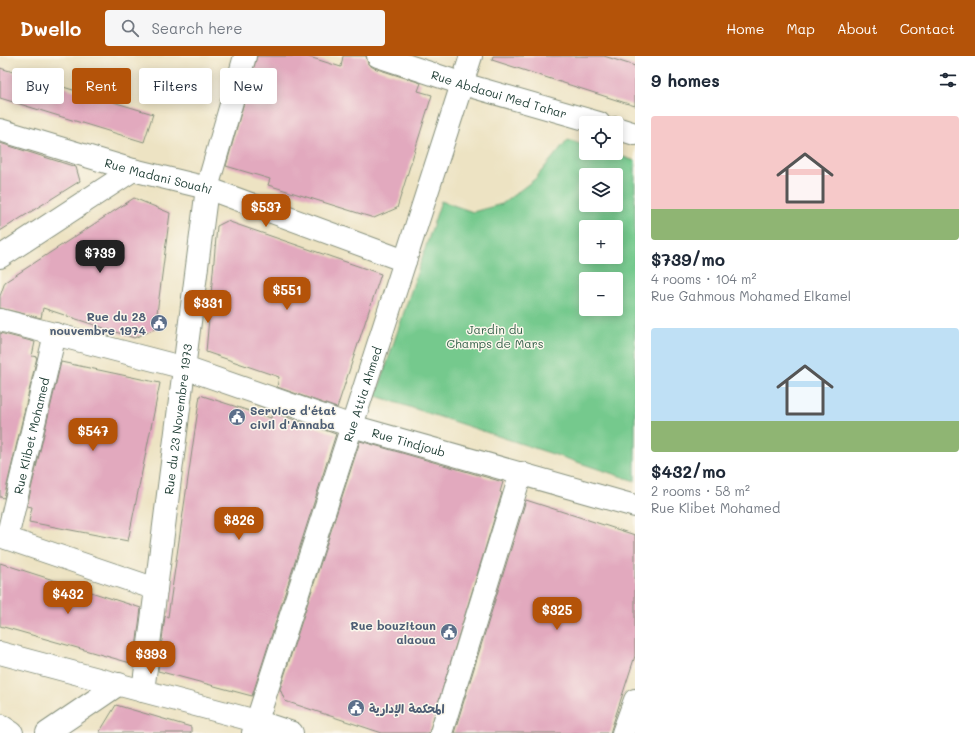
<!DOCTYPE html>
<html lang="en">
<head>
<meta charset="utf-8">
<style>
	:root { --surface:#fff; --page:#f6f6f7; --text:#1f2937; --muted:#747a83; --accent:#b45309 }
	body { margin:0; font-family:Mali,"Playpen Sans Arabic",sans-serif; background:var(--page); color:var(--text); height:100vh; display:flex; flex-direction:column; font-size:15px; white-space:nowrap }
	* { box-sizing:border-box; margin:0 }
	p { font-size:13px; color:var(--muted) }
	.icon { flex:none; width:22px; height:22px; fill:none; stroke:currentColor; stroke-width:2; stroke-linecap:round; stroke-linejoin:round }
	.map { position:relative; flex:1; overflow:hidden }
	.panel { display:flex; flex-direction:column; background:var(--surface); width:340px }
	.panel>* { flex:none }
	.hud { position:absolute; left:12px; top:12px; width:380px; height:36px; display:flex; gap:8px }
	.buttons { position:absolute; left:579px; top:60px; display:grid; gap:8px }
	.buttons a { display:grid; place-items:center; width:44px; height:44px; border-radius:4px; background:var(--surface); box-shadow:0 2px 10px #0003; font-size:20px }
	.price { position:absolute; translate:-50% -34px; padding:0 9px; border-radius:8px; background:var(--accent); color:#fff; font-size:13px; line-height:26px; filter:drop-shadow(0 1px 2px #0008) }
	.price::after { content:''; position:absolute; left:50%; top:24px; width:12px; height:9px; margin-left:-6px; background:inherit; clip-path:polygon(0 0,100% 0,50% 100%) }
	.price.on { background:#222; color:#fff }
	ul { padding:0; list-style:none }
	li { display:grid; align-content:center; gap:8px; height:212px; padding:0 16px }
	li span { display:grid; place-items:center; height:124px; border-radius:4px; color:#555 }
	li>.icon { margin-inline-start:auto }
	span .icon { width:72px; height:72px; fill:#fffc; stroke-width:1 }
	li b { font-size:17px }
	h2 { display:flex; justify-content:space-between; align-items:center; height:48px; padding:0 16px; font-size:17px }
	.pill { padding:0 14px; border-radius:4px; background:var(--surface); box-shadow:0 2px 10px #0003; font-size:14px; line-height:36px }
	.pill.on { background:var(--accent); color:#fff }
	header { display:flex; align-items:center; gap:24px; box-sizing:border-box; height:56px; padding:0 20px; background:var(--accent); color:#fff }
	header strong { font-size:19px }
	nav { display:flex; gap:22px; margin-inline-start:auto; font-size:14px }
	.search { width:280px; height:36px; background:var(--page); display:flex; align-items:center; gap:10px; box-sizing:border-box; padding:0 14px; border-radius:4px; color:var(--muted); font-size:15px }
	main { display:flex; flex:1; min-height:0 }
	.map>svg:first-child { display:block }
	.green { fill:#75c98d; stroke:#4a8360; fill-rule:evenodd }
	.building { fill:#e2a9be }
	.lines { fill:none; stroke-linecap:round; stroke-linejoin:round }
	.minor-casing { stroke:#86907c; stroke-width:24 }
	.minor { stroke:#fff; stroke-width:22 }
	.labels { text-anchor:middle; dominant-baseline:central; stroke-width:3; stroke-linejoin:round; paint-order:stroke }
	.street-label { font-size:12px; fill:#1f3d34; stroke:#fbf7ec }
	.service-label { font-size:12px; font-weight:bold; fill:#4e5e75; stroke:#fbf7ec; text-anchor:end }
	.park-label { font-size:12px; fill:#34604a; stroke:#fbf7ec }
</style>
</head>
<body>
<header>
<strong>Dwello</strong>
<div class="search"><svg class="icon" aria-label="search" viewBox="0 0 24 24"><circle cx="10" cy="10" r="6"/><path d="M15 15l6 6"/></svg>Search here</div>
<nav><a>Home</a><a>Map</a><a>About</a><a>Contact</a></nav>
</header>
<main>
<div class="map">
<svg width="635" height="677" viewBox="0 0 635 677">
	<rect width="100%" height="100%" fill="#fbf7ec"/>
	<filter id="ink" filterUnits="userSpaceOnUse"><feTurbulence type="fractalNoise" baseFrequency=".025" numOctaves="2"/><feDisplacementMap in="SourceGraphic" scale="8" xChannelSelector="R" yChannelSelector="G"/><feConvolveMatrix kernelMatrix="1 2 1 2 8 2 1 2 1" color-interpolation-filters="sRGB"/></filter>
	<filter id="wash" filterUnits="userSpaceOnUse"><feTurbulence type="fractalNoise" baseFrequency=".012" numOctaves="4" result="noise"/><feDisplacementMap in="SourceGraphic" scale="16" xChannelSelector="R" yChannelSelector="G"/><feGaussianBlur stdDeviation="0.9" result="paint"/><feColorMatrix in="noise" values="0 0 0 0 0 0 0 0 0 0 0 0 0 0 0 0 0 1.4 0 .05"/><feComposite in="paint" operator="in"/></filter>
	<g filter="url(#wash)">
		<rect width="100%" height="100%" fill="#ede3c3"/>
		<path class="green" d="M568 83 586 89V97H612L635 105V425L376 340 441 145 473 156 502 148 535 123ZM586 119H616V149H586ZM586 171H616V201H586ZM586 223H616V253H586Z"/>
		<g id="blocks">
			<g class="building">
				<polygon points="257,0 306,0 341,11 343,0 366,0 368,8 374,12 421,27 418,35 432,39 397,152 374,162 268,129 270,123 226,110"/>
				<polygon points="493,0 604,0 635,10 635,50 492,4"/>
				<polygon points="0,12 153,58 144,86 0,42"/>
				<polygon points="0,87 76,111 80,125 0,175"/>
				<polygon points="134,142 170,157 155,273 134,282 43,252 41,262 0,252 0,240 5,226"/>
				<polygon points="227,165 381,218 337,352 277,331 279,321 206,296 217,170"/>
				<polygon points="0,277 35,286 32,300 37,301 4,442 0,441"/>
				<polygon points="61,306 160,327 128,485 29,466 32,451 27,450"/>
				<polygon points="200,339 271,362 272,356 336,378 252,640 158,615 165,560 168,561"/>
				<polygon points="360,385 503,426 500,436 502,437 429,677 382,677 285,645 280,633"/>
				<polygon points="526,444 635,479 635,600 610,677 454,677"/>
				<polygon points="0,507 141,552 134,608 0,570"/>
				<polygon points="116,649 191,671 191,677 99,677"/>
			</g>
		</g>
	</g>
	<g filter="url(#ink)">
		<use href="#blocks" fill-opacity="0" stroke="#86907c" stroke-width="1"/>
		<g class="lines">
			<g class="minor-casing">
				<g id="minor">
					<path id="s1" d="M378 0 463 28 599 67"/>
					<polyline points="616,72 635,78"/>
					<path id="s2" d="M0 74 133 114 207 132 405 205"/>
					<polyline points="0,201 133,114"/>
					<path id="s3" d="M0 264 185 312 352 370 635 450"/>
					<polyline points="0,480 156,533"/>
					<path id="s4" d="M7 482 55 278"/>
					<polyline points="0,597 256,665 292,677"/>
					<path id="s5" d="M143 635 207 132 245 0"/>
					<polyline points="0,669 12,677"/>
					<polyline points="47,677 119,628"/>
					<path id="s6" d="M253 677 471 0"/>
					<polyline points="441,677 521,417"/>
					<polyline points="623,677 635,644"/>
				</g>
			</g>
			<use href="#minor" class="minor"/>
		</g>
	</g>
	<defs>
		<g id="civic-disc" transform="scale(0.9)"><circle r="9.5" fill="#5c6f8a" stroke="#fbf7ec"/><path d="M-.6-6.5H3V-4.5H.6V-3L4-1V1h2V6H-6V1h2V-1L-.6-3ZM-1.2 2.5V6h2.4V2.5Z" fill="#fff"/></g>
	</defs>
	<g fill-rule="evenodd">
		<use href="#civic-disc" x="159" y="267"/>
		<use href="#civic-disc" x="237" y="361"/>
		<use href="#civic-disc" x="449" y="576"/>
		<use href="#civic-disc" x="356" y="652"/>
	</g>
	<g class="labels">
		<g class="street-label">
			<text stroke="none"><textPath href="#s1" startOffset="127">Rue Abdaoui Med Tahar</textPath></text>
			<text stroke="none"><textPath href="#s2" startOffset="165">Rue Madani Souahi</textPath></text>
			<text stroke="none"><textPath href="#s6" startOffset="356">Rue Attia Ahmed</textPath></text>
			<text stroke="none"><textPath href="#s5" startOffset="274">Rue du 23 Novembre 1973</textPath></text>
			<text stroke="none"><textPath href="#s4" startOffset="105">Rue Klibet Mohamed</textPath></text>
			<text stroke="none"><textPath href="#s3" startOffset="427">Rue Tindjoub</textPath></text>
		</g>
		<g class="service-label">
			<text x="146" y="260">Rue du 28<tspan x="146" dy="14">nouvembre 1974</tspan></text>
			<text x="250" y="354" text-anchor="start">Service d'état<tspan x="250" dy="14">civil d'Annaba</tspan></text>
			<text x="436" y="569">Rue bouzitoun<tspan x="436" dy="14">alaoua</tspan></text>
			<text x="369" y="652" text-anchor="start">المحكمة الإدارية</text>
		</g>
		<g class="park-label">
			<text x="495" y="273">Jardin du<tspan x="495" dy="14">Champs de Mars</tspan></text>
		</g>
	</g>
</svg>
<div class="buttons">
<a><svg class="icon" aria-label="locate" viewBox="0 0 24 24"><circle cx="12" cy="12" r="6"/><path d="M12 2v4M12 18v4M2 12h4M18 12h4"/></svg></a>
<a><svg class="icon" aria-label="layers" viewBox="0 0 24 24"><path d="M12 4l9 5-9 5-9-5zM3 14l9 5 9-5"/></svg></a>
<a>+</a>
<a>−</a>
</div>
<b class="price" style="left:266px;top:172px">$537</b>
<b class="price on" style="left:100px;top:218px">$739</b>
<b class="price" style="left:287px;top:255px">$551</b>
<b class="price" style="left:208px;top:268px">$331</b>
<b class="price" style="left:93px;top:396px">$547</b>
<b class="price" style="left:239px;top:485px">$826</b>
<b class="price" style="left:68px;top:559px">$432</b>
<b class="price" style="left:557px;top:575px">$325</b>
<b class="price" style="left:151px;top:619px">$393</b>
<div class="hud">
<a class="pill">Buy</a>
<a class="pill on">Rent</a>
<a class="pill">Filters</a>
<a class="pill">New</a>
</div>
</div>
<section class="panel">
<h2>9 homes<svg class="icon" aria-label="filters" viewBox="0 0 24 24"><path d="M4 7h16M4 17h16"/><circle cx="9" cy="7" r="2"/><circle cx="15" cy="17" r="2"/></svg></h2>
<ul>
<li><span style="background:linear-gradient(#f6c9c9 75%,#8fb573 0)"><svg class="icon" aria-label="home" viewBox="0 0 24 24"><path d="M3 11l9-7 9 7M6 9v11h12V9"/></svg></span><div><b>$739/mo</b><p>4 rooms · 104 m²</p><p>Rue Gahmous Mohamed Elkamel</p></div></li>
<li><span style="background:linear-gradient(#bfe0f5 75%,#8fb573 0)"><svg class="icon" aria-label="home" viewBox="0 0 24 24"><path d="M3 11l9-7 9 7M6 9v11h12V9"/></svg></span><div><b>$432/mo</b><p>2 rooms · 58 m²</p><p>Rue Klibet Mohamed</p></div></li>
</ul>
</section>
</main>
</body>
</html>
